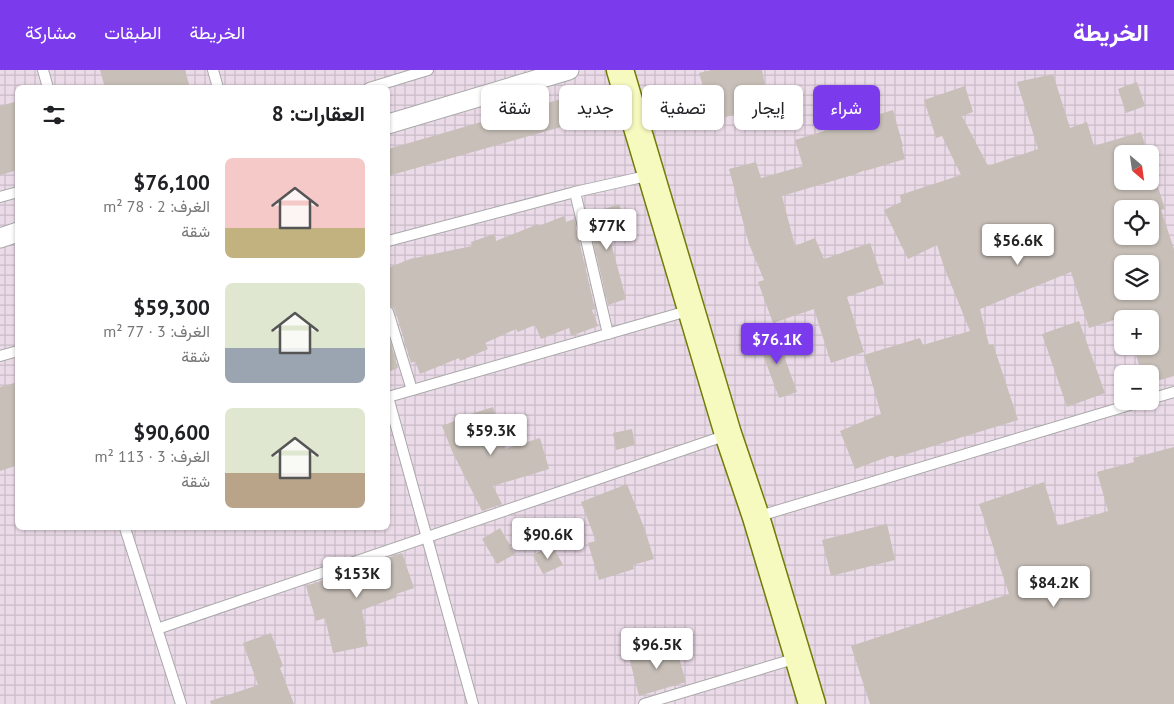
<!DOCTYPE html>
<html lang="ar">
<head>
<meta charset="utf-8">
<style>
	:root { --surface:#fff; --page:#f6f6f6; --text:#202124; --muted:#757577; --accent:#7c3aed }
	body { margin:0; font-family:"PT Sans",Vazirmatn,sans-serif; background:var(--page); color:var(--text); direction:rtl; height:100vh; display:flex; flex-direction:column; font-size:19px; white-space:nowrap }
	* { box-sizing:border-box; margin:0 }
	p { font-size:16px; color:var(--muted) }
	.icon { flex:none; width:28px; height:28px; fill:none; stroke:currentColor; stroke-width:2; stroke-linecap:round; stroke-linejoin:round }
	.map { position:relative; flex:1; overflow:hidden; direction:ltr }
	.details { position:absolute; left:15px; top:15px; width:375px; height:445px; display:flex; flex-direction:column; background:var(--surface); border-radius:8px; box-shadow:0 1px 4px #0004; direction:rtl }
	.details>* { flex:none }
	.banner { position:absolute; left:405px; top:15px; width:475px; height:45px; direction:rtl; display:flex; gap:10px }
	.needle { width:32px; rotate:151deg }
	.controls { position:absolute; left:1114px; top:75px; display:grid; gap:10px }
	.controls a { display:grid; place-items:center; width:45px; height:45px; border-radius:8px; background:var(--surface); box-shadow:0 1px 4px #0004; font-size:25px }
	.price { position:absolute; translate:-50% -42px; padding:0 11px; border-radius:5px; background:#fff; color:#222; font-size:16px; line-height:32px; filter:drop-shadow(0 1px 2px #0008) }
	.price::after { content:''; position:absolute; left:50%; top:30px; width:15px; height:11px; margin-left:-8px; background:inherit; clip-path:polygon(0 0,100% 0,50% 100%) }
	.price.current { background:var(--accent); color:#fff }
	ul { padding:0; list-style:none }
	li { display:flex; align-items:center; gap:15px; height:125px; padding:0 25px }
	li span { display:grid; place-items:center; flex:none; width:140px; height:100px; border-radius:8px; color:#555 }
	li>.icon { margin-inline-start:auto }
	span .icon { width:60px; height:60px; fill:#fffc; stroke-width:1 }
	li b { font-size:21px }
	h2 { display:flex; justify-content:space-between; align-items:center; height:60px; padding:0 25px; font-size:21px }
	.tag { padding:0 18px; border-radius:8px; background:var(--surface); box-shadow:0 1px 4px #0004; font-size:18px; line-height:45px }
	.tag.current { background:var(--accent); color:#fff }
	header { display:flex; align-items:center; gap:30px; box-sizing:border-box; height:70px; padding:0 25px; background:var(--accent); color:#fff }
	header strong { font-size:24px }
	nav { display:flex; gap:28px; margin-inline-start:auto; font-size:18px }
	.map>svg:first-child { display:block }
	.industrial { fill:url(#industrial-grid); fill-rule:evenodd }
	.building { fill:#c7bfb8; fill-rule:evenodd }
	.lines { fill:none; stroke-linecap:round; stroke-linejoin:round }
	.lane-casing { stroke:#a9a9a9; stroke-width:12 }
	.street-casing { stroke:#a9a9a9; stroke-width:21 }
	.secondary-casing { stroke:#707d05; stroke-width:29 }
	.lane { stroke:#fff; stroke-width:10 }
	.street { stroke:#fff; stroke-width:19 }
	.secondary { stroke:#f7fabf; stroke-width:26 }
</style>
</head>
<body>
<header>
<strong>الخريطة</strong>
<nav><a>الخريطة</a><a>الطبقات</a><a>مشاركة</a></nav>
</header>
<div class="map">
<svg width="1174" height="634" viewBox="0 0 1174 634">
	<defs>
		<pattern id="industrial-grid" width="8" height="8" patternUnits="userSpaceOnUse" patternTransform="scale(1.25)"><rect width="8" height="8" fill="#ebdbe8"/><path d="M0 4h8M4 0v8" fill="none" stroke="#c9bcc7"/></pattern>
	</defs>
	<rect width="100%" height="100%" fill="#f2efe9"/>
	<path class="industrial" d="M0 0H1174V634H0ZM18 18H388V458H18ZM1122 84H1150V111H1122ZM1122 139H1150V166H1122ZM1122 194H1150V221H1122ZM1122 249H1150V276H1122ZM1122 304H1150V331H1122Z"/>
	<g class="building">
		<polygon points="100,0 185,0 190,18 105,18"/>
		<polygon points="711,0 762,0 767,25 736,32 739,43 713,51 699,3"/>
		<path d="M1053 4 1070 58 1087 52 1094 76 1141 62 1148 84H1122V111H1150V92L1165 139 1161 140 1174 179V306L1150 313V304H1142L1133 276H1150V249H1124L1123 247 1089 258 1071 202 980 239 989 275 993 274 1018 350 894 388 893 385 855 399 840 361 881 344 864 285 920 268 923 275 970 261 944 197 937 175 908 189 884 140 901 132 900 125 961 105 942 66 936 68 924 30 965 16 973 42 962 46 988 96 1038 79 1017 12ZM1122 139H1150V166H1122ZM1122 194H1150V221H1122Z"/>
		<polygon points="1137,12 1145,36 1126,43 1118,19"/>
		<polygon points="582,23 589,49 388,106 388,79"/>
		<polygon points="18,31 18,100 0,105 0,36"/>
		<polygon points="893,40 903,76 902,77 905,89 865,101 865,100 856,104 782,126 795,176 815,168 824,189 870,173 884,214 847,227 864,282 831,293 814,239 773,253 758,212 764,210 749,174 729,99 756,92 761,108 803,96 795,70"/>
		<polygon points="619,134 625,151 607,158 626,229 608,235 587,145"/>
		<polygon points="564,146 566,152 574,149 595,239 592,240 598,256 571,266 569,258 541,269 535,255 518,262 516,259 485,273 488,279 460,291 459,288 420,304 415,291 411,293 395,240 392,237 388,235 388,198 410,189 472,176 471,172 494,164 496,171 538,154 539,156"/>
		<polygon points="1079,251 1105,323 1067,337 1042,264"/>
		<polygon points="775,261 797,322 779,328 757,268"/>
		<polygon points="388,264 398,298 388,302"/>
		<polygon points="18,312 18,395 0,401 0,317"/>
		<polygon points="493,337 505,379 540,368 549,399 493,416 502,434 482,441 452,381 442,356 462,348 461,347"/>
		<polygon points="632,359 635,375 616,380 613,363"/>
		<polygon points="1174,377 1174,634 870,634 851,576 1009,524 979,434 1044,412 1058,456 1108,441 1097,402 1134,392 1133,388"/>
		<polygon points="627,414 645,460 654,489 633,495 634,499 599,510 588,473 596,471 581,432"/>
		<polygon points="887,454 895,490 831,506 822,470"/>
		<polygon points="500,458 515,484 497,494 482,469"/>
		<polygon points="552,475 563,495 543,504 533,485"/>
		<polygon points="402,483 414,518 396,524 397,527 362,540 366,561 365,562 368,576 333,583 325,548 316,551 306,516"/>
		<polygon points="271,563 283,596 280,598 294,634 211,634 210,631 258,615 243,573"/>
		<polygon points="675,574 686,612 639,626 629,587"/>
	</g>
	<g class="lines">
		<g class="lane-casing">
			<g id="lane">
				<polyline points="43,0 48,18"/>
				<polyline points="213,0 218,18"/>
				<polyline points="369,18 428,0"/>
				<polyline points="575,122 608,264"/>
				<polyline points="0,127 18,122"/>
				<polyline points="388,171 575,122 651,105"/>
				<polyline points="388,242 412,320"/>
				<polyline points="0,286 18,281"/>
				<polyline points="1150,329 1174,322"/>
				<polyline points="756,447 1143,331"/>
				<polyline points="125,458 181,634"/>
				<polyline points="157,559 727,365"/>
				<polyline points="473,634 388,327 691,240"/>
				<polyline points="644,634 797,588"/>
			</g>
		</g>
		<g class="street-casing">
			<g id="street">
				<polyline points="388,54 569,0"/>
				<polyline points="0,168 18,162"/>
			</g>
		</g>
		<g class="secondary-casing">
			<polyline id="secondary" points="620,0 728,364 756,447 812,634"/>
		</g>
		<use href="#lane" class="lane"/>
		<use href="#street" class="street"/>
		<use href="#secondary" class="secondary"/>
	</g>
</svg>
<div class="controls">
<a><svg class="needle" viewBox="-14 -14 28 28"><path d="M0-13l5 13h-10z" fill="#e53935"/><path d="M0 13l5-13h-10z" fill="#757577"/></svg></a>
<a><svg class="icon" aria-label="locate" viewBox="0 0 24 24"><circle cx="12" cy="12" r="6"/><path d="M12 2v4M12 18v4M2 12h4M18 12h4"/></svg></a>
<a><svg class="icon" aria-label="layers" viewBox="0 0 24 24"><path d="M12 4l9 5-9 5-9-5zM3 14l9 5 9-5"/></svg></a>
<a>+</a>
<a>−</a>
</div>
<b class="price" style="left:607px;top:181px">$77K</b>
<b class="price" style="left:1018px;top:196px">$56.6K</b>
<b class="price current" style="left:777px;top:295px">$76.1K</b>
<b class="price" style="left:491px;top:386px">$59.3K</b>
<b class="price" style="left:548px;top:490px">$90.6K</b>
<b class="price" style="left:357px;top:529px">$153K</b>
<b class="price" style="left:1054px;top:538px">$84.2K</b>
<b class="price" style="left:657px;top:600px">$96.5K</b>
<div class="banner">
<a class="tag current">شراء</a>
<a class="tag">إيجار</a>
<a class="tag">تصفية</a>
<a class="tag">جديد</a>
<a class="tag">شقة</a>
</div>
<section class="details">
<h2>العقارات: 8<svg class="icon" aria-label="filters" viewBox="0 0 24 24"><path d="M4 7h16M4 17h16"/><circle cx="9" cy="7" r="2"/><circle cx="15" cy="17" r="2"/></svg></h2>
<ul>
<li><span style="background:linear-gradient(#f6c9c9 70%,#c2b280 0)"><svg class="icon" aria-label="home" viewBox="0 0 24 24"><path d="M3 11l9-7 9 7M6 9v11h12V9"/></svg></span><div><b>$76,100</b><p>الغرف: 2 · 78 m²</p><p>شقة</p></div></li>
<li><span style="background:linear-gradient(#dfe7d0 65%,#9aa5b1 0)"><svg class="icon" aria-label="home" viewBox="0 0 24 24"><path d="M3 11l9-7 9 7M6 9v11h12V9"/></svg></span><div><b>$59,300</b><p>الغرف: 3 · 77 m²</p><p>شقة</p></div></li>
<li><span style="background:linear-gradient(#dfe7d0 65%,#b9a48a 0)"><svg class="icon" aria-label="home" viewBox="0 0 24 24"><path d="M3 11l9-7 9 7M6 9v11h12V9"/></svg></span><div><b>$90,600</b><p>الغرف: 3 · 113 m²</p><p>شقة</p></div></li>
</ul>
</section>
</div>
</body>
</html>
